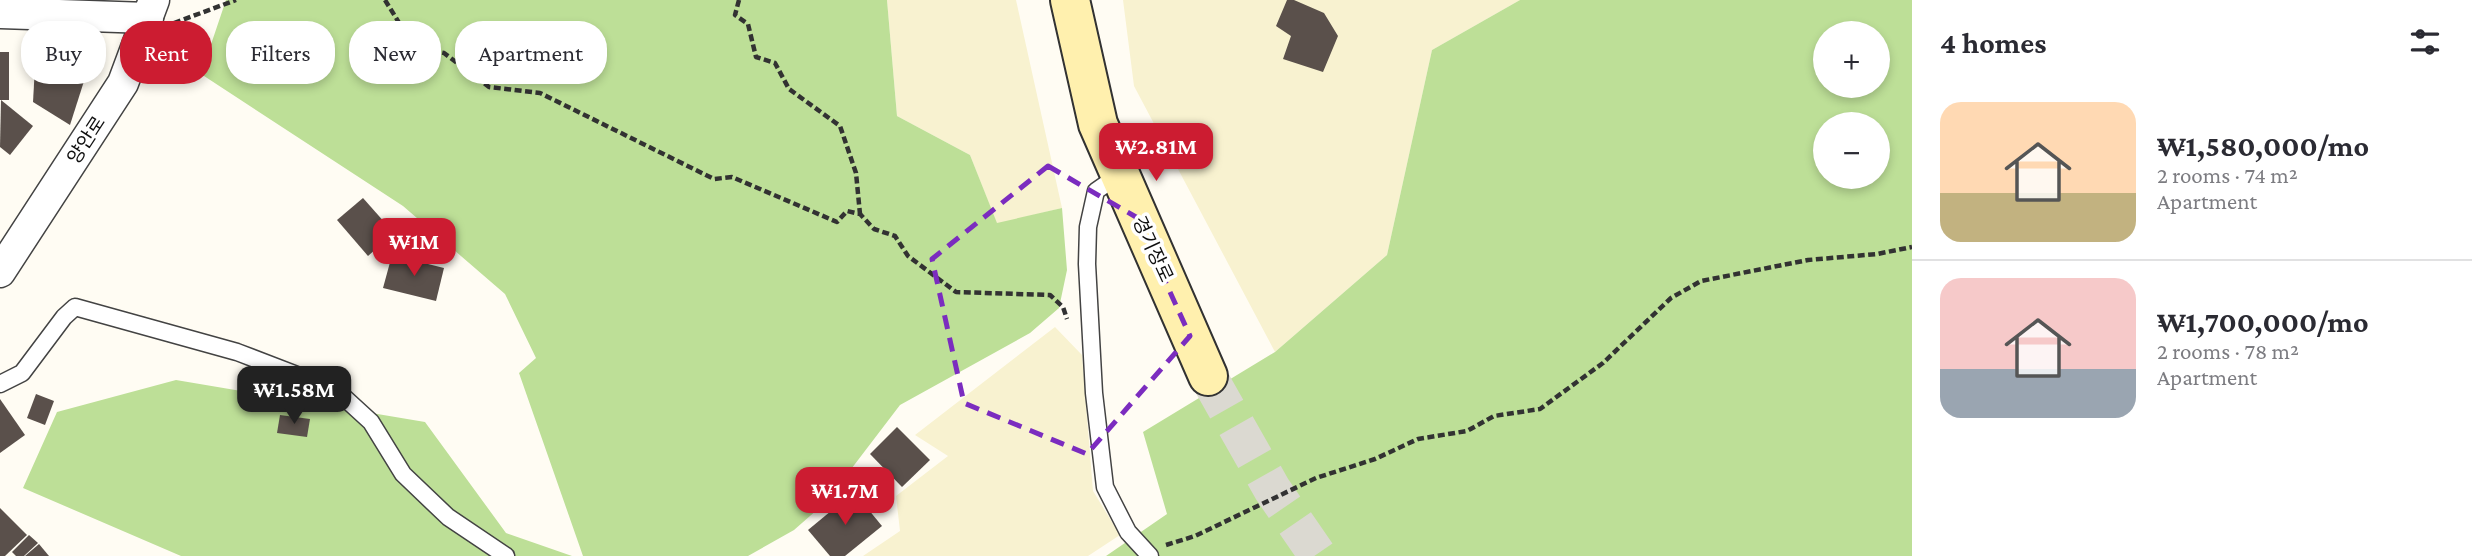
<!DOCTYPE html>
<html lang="en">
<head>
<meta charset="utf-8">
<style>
	:root { --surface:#fff; --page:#f7f7f7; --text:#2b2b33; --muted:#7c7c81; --line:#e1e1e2; --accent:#cc1c31 }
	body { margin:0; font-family:"Crimson Pro","Noto Sans KR",serif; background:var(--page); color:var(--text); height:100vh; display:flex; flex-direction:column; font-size:26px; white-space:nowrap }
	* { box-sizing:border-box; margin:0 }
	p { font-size:23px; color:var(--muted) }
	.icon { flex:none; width:38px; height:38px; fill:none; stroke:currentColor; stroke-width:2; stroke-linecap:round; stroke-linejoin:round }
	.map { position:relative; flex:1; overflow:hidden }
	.drawer { display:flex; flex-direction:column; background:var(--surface); width:560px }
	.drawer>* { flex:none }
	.guide { position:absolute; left:21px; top:21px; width:665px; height:63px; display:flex; gap:14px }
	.controls { position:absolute; left:1813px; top:21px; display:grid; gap:14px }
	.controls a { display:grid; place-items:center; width:77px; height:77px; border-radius:50%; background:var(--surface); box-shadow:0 4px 10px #0003; font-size:35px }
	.price { position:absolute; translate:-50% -60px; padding:0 16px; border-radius:14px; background:var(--accent); color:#fff; font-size:23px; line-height:46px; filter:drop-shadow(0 2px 4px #0008) }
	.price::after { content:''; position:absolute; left:50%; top:42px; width:21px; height:16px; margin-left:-10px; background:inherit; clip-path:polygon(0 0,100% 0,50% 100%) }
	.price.current { background:#222; color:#fff }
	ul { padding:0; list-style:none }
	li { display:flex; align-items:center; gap:21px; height:175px; padding:0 28px }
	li+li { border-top:2px solid var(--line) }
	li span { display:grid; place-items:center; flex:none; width:196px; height:140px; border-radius:21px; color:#555 }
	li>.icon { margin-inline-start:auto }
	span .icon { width:84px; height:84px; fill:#fffc; stroke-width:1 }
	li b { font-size:30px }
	h2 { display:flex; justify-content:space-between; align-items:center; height:84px; padding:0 28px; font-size:30px }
	.pill { padding:0 24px; border-radius:28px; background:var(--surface); box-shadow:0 4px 10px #0003; font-size:24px; line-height:63px }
	.pill.current { background:var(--accent); color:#fff }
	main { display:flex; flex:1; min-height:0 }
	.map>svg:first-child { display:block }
	.farmland { fill:#f8f2d0 }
	.forest { fill:#bddf97; fill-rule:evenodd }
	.building { fill:#5a504b }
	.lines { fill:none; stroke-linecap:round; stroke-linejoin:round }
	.secondary-tunnel { stroke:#dbd9d1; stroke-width:38; stroke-dasharray:38 19; stroke-linecap:butt }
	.lane-casing { stroke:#434343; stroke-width:19 }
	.street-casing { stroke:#434343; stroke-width:33 }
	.secondary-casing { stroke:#323232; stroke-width:42 }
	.path { stroke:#323232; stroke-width:4.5; stroke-dasharray:7 3.5; stroke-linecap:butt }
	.lane { stroke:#fff; stroke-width:16 }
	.street { stroke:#fff; stroke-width:30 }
	.secondary { stroke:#fff0ae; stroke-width:38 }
	.marked { fill:none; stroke:#7b2cbf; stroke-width:5; stroke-dasharray:14 9; stroke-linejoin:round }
	.labels { text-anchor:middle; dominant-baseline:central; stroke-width:7; stroke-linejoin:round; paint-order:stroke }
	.street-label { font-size:19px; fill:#101010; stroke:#fff }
</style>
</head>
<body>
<main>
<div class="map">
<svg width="1912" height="556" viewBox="0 0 1912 556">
	<rect width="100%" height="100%" fill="#fffcf3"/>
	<g class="farmland">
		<polygon points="887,0 1016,0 1062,208 997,224 970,155 897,116"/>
		<polygon points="1123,0 1520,0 1432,50 1387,255 1275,352 1134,86"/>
		<polygon points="1055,327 1082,355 1093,491 1120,535 1088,556 863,556 900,531 896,496 948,456 915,435"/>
	</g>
	<g class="forest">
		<polygon points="226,0 887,0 897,116 970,155 997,223 1062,208 1067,270 1059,308 1030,333 900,405 826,502 794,530 748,556 583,556 519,373 536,358 505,294 403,206 201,74"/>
		<path d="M1520 0H1912V556H1106L1167 514 1143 432 1275 352 1387 255 1432 50ZM1825 33H1878V86H1825ZM1825 124H1878V177H1825Z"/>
		<polygon points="176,380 425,422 506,533 572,556 181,556 23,488 57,412"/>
	</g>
	<g class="building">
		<polygon points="1287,0 1294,0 1324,13 1338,36 1323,72 1283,59 1291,36 1276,26"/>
		<polygon points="36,49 93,53 70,125 33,102"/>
		<rect x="0" y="52" width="9" height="48"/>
		<polygon points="1,100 33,126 10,155 0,147"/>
		<polygon points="363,198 394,233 368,256 337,220"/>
		<polygon points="392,255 444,268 436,301 383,288"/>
		<polygon points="36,394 54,401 45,425 27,418"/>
		<polygon points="0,399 25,435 0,453"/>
		<polygon points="280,415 310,419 307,437 277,433"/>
		<polygon points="897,427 930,460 902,487 870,454"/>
		<polygon points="854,492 882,526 845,556 830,556 808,530"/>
		<polygon points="0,508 27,535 5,556 0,556"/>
		<polygon points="29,535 38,543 24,556 16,556 12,552"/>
		<polygon points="39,544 49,556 25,556"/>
	</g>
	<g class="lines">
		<polyline class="secondary-tunnel" points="1208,376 1272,489 1318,556"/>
		<g class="lane-casing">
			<g id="lane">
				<polyline points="1119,175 1096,191 1088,227 1087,264 1094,393 1105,487 1128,532 1150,556"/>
				<polyline points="0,384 22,373 64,317 75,307 237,352 336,390 371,422 403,474 448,517 506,556"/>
			</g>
		</g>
		<g class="street-casing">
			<g id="street">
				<polyline points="0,13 148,18"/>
				<polyline points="0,272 123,83 154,0"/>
			</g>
		</g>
		<g class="secondary-casing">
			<polyline id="secondary" points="1070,0 1098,124 1208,376"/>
		</g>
		<g class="path">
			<polyline points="385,0 414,47 444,53 489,87 540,93 714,179 732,177 837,222 847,211 860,214 874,229 895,236 908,256 956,292 1050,295 1063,307 1067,319"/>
			<polyline points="739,0 735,15 748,24 756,57 775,63 789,89 840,126 856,173 860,214"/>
			<polyline points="174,23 236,0"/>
			<polyline points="1166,545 1195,536 1316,478 1375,459 1418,439 1467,431 1494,416 1540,409 1603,363 1671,298 1701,281 1808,260 1877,254 1912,247"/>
		</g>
		<use href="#lane" class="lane"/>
		<use href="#street" class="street"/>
		<use href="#secondary" class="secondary"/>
	</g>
	<path class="marked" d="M1048 166 1136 217 1190 336 1087 454 964 403 932 259Z"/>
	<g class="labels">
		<g class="street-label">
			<text transform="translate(86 140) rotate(-57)">양안로</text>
			<text transform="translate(1153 249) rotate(65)">경기장로</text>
		</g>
	</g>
</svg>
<div class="controls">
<a>+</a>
<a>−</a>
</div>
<b class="price" style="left:1156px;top:183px">₩2.81M</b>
<b class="price" style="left:414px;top:278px">₩1M</b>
<b class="price current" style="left:294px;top:426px">₩1.58M</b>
<b class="price" style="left:845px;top:527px">₩1.7M</b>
<div class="guide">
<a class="pill">Buy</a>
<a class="pill current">Rent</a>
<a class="pill">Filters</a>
<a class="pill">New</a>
<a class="pill">Apartment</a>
</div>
</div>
<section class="drawer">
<h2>4 homes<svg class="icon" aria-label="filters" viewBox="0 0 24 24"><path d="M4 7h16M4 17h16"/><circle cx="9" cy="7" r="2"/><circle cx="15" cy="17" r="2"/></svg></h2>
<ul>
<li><span style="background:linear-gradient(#ffd9b3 65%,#c2b280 0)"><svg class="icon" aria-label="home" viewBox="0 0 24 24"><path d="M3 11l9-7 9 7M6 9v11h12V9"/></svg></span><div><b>₩1,580,000/mo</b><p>2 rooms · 74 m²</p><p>Apartment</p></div></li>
<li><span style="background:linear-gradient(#f6c9c9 65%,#9aa5b1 0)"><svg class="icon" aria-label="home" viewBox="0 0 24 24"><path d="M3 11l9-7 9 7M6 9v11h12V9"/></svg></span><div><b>₩1,700,000/mo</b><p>2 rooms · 78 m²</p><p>Apartment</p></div></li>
</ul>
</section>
</main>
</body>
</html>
